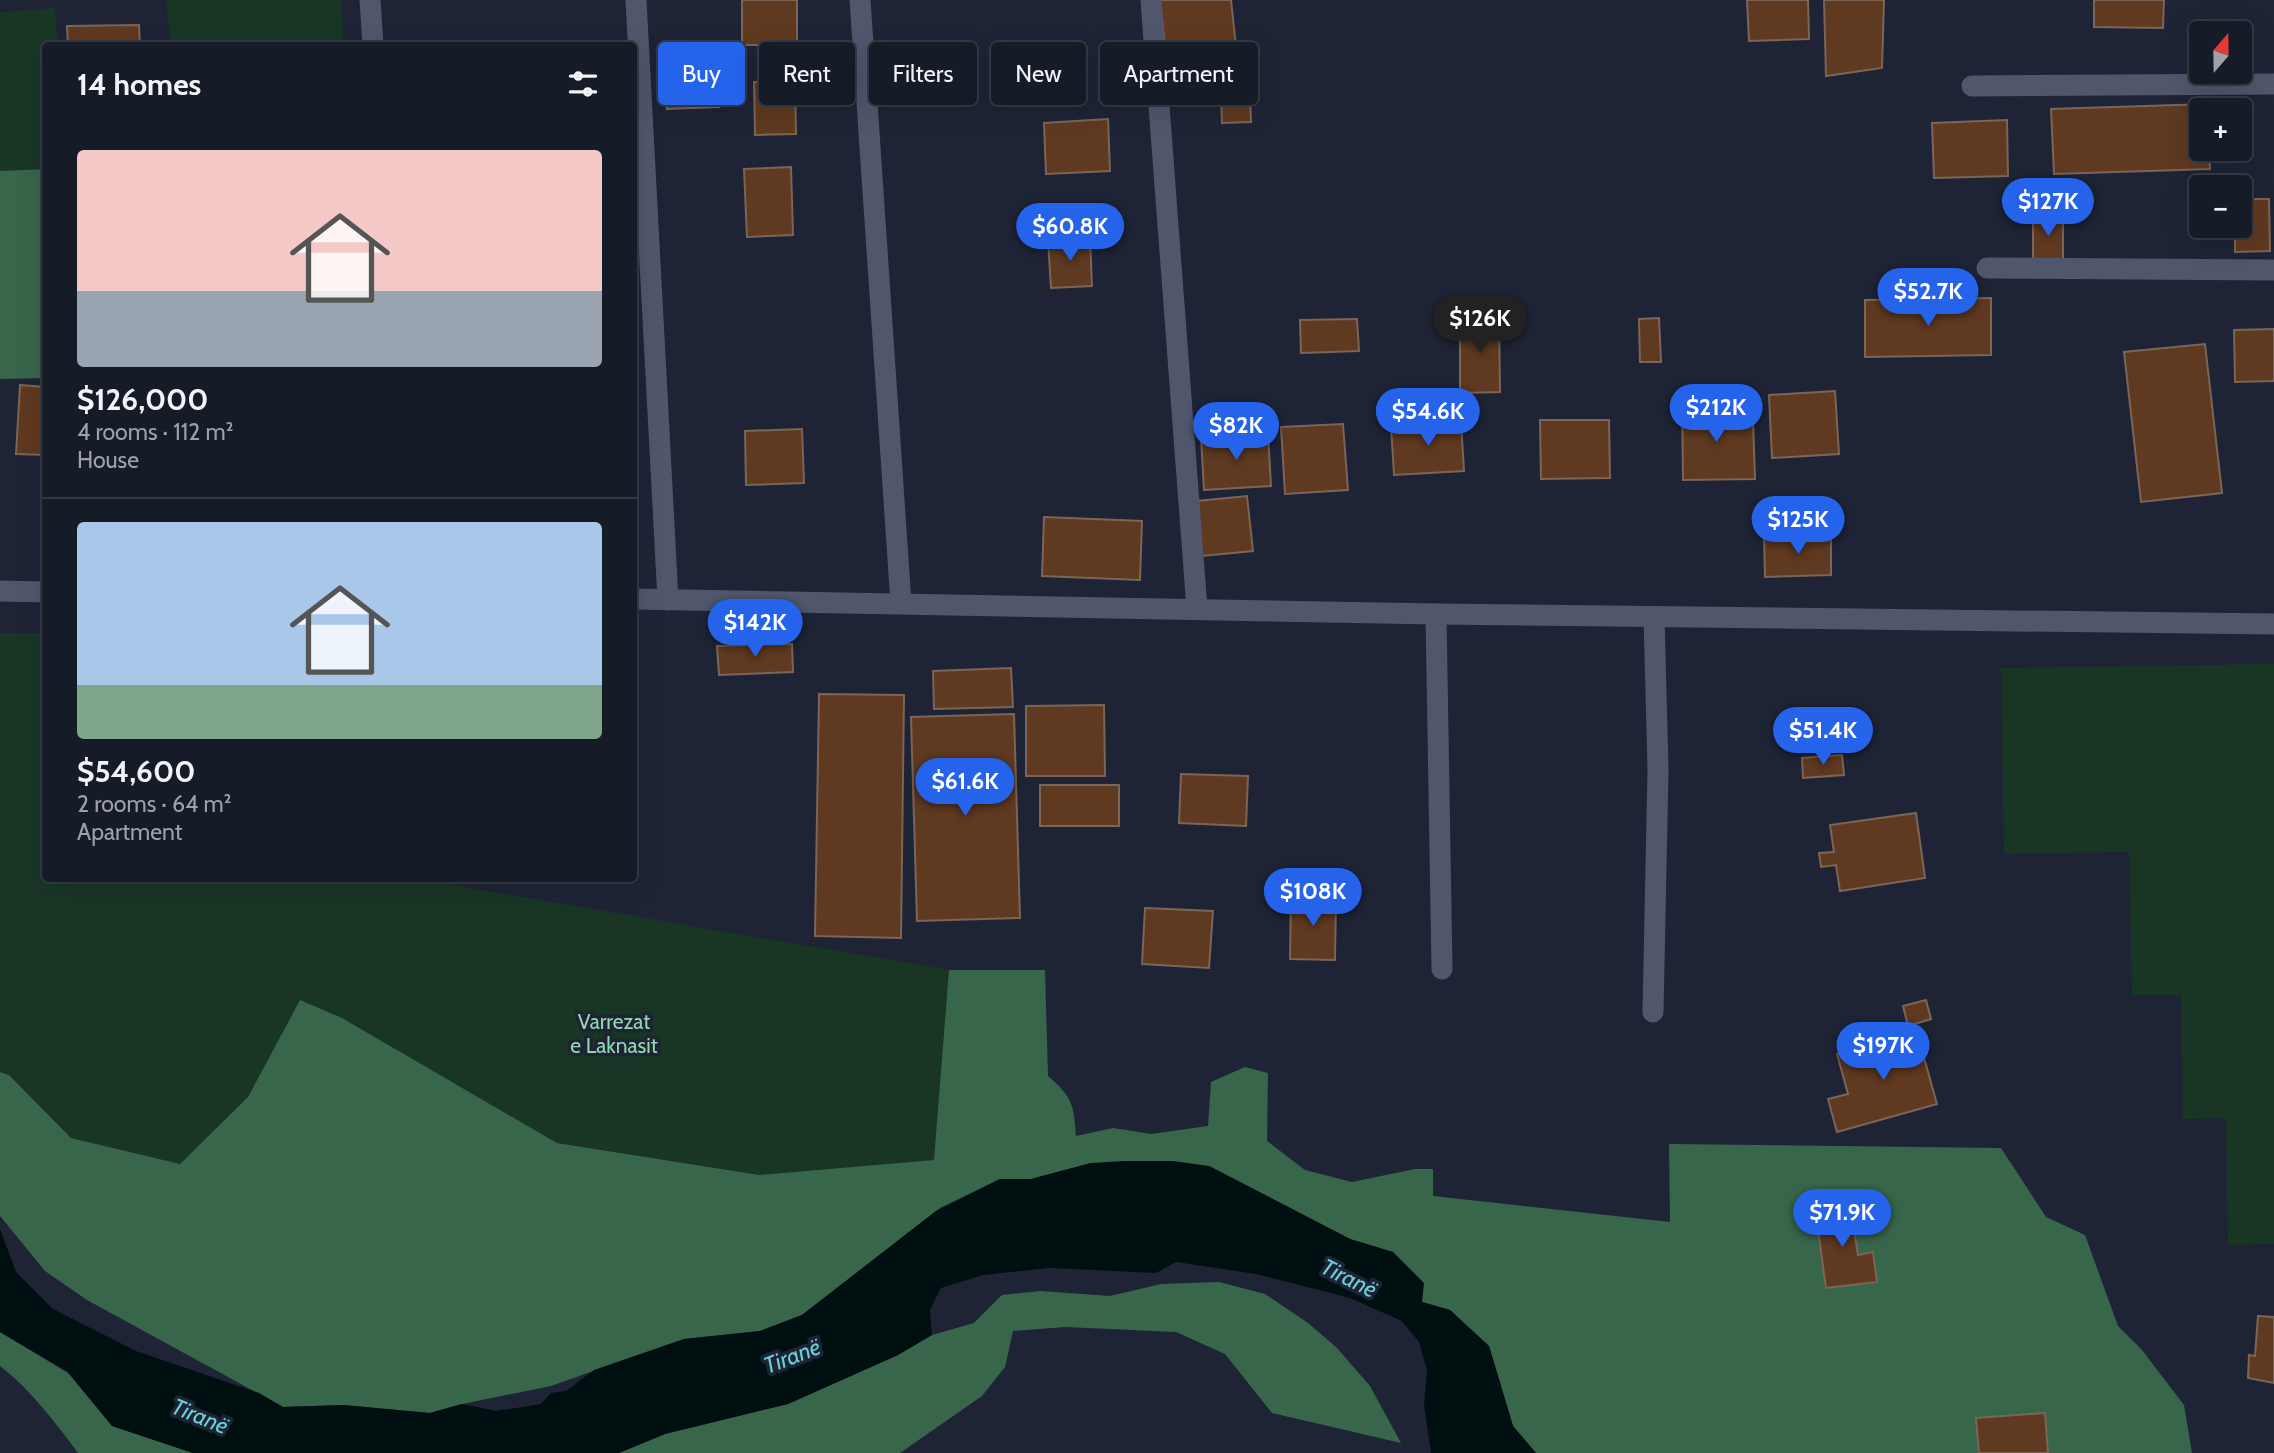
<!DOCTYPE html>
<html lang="en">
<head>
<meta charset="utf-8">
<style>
	:root { --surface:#161b28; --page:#232834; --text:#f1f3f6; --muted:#9ea1a8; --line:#353945; --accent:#2563eb }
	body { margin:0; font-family:Cabin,sans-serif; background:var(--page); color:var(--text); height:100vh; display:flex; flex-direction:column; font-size:26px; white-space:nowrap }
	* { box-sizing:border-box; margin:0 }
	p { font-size:23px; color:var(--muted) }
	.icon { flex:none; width:38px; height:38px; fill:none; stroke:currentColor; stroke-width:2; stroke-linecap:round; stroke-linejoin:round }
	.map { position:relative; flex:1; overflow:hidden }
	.sheet { position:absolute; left:42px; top:42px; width:595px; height:840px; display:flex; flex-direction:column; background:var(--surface); border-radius:7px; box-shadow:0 7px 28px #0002,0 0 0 2px var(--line) }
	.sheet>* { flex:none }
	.banner { position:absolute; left:658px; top:42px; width:665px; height:63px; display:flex; gap:14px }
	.needle { width:46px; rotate:20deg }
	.fabs { position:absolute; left:2189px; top:21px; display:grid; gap:14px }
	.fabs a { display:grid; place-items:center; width:63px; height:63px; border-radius:7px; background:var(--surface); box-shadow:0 7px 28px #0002,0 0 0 2px var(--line); font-size:35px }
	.price { position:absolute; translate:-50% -60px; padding:0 16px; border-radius:24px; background:var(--accent); color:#fff; font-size:23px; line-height:46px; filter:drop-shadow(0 2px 4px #0008) }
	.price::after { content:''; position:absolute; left:50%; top:42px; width:21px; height:16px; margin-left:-10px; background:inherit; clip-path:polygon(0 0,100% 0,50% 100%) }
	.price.selected { background:#222; color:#fff }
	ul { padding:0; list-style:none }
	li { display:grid; align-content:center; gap:14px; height:371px; padding:0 35px }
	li+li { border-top:2px solid var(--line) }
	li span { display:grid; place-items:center; height:217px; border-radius:7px; color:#555 }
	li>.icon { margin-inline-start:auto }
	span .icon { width:126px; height:126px; fill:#fffc; stroke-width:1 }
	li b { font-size:30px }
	h2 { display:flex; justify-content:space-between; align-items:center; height:84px; padding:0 35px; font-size:30px }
	.pill { padding:0 24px; border-radius:7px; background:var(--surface); box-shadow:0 7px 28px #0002,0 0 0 2px var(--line); font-size:24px; line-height:63px }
	.pill.selected { background:var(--accent); color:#fff }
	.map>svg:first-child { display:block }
	.green { fill:#193625 }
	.forest { fill:#38664b }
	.water { fill:#001011 }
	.building { fill:#5f3920; stroke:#7b6557; stroke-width:2 }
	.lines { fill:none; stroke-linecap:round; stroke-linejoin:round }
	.minor { stroke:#50576c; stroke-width:21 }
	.labels { text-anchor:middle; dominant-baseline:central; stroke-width:7; stroke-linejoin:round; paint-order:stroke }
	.park-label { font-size:21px; fill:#90d9ad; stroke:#1e2436 }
	.water-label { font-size:23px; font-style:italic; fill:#6ad2d5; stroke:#1e2436 }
</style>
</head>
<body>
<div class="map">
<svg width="2274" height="1453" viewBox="0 0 2274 1453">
	<rect width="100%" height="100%" fill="#1e2436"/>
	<g class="green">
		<polygon points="166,0 341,0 344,45 171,45"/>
		<polygon points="55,8 58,45 46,46 45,169 0,171 0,12"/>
		<polygon points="0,633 45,633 46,878 432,879 481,890 949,970 934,1160 759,1175 557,1143 342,1018 300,1000 248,1097 180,1164 71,1138 9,1075 0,1072"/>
		<polygon points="2274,664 2274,1244 2228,1245 2226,1118 2183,1119 2181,995 2132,995 2129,852 2004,854 2001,668"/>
	</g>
	<g class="forest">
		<polygon points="45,169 45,378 0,379 0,171"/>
		<path d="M949 970H1045L1048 1076C1072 1097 1074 1104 1076 1136L1113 1128 1151 1134 1208 1126 1211 1082 1245 1067 1268 1073 1267 1141 1305 1170 1352 1182 1415 1169H1433V1196L1670 1222 1669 1144 2001 1148 2046 1217 2085 1235 2118 1326 2142 1350 2184 1405 2192 1453H1536L1513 1426 1489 1346 1450 1310 1422 1302 1393 1252 1350 1239 1209 1166 1091 1163 1031 1179H1000L940 1208 802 1315 760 1331 684 1339 551 1386 462 1404 430 1413 343 1405 283 1407 87 1300 45 1271 0 1216V1072L9 1075 71 1138 180 1164 248 1097 300 1000 342 1018 557 1143 759 1175 934 1160Z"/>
		<polygon points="1219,1282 1265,1294 1308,1323 1337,1348 1370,1386 1401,1443 1272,1413 1225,1354 1176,1332 1065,1327 1013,1331 1005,1367 982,1396 900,1453 619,1453 665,1434 788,1404 898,1355 932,1335 974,1323 1002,1295 1040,1291 1110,1296 1161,1284"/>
		<path d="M0 1332 68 1373 112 1426 193 1453H78C55 1422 31 1390 0 1366Z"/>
	</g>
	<polygon class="water" points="1124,1161 1173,1161 1209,1166 1350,1239 1393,1252 1424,1283 1422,1302 1450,1310 1489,1346 1513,1426 1536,1453 1431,1453 1424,1405 1427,1370 1419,1342 1402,1321 1350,1298 1256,1274 1176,1262 1156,1273 1050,1268 983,1275 941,1288 930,1310 932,1335 898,1355 788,1404 665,1434 619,1453 193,1453 112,1426 68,1372 0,1332 0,1229 16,1272 53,1309 136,1351 259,1393 283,1407 343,1405 430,1413 462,1404 496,1411 541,1404 551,1393 566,1391 594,1370 684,1339 760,1331 802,1315 936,1211 1000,1179 1031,1179 1091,1163"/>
	<g class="building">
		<rect x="742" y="0" width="55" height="45"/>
		<polygon points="1160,0 1231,0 1237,56 1167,63"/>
		<polygon points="1747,0 1808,0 1809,39 1749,41"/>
		<polygon points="1824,0 1884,0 1882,68 1826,76"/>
		<polygon points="2094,0 2164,0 2163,28 2094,27"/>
		<polygon points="139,25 140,46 68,46 67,26"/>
		<polygon points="716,46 719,107 667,109 663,48"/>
		<polygon points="754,82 795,82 796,134 755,135"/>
		<polygon points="1250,94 1251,122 1222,123 1221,95"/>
		<polygon points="2208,104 2208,110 2202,110 2202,149 2209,149 2210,169 2054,174 2051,109"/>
		<polygon points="1108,119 1110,171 1046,174 1044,123"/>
		<polygon points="2007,120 2008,176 1934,178 1932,123"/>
		<polygon points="791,167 793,235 747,237 744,169"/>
		<polygon points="2240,199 2269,199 2270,251 2235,252 2235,226 2240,226"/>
		<polygon points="2033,213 2063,214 2063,262 2033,262"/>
		<polygon points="1090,239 1092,286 1051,288 1048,240"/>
		<polygon points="1991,298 1991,355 1865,357 1865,300"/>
		<polygon points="1460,317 1499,317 1500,392 1460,393"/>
		<polygon points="1659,318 1661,362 1640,362 1639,319"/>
		<polygon points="1357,319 1359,351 1301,353 1300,320"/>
		<polygon points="2274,329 2274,381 2235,382 2234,330"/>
		<polygon points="2205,344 2222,493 2141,502 2124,352"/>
		<polygon points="20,385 46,387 46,455 16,454"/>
		<polygon points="1835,391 1839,454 1772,458 1769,395"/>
		<polygon points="1724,401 1724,420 1753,419 1755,479 1683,480 1682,402"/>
		<polygon points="1540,420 1609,420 1610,478 1541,479"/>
		<polygon points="1461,421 1464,471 1394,475 1391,425"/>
		<polygon points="1343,424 1348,490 1285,494 1281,427"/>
		<polygon points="802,429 804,483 746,485 745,431"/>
		<polygon points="1268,433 1271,486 1204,490 1201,437"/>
		<polygon points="1247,496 1253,551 1202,556 1197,501"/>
		<polygon points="1044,517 1142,521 1140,580 1042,576"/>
		<polygon points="1831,535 1831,575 1765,577 1764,536"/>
		<polygon points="792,644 793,672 719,675 717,646"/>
		<polygon points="1011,668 1013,707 934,709 933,671"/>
		<polygon points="819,694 904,695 901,938 815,936"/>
		<polygon points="1104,705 1105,776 1026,776 1026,706"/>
		<polygon points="1014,714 1020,918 917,921 911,717"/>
		<polygon points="1842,755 1844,775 1803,778 1802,758"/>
		<polygon points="1181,774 1248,776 1246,826 1179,823"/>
		<rect x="1040" y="785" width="79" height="41"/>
		<polygon points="1916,813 1925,878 1840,891 1836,865 1821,867 1819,853 1834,852 1830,825"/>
		<polygon points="1291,897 1336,898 1335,960 1290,959"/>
		<polygon points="1145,908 1213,911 1209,968 1142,964"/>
		<polygon points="1926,1000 1931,1019 1908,1026 1903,1006"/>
		<polygon points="1916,1029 1937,1104 1837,1132 1828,1099 1848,1094 1837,1054"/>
		<polygon points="1850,1203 1858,1255 1873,1252 1877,1282 1826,1288 1815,1207"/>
		<polygon points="2258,1316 2274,1317 2274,1383 2248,1378 2249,1355 2255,1356"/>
		<polygon points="2045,1413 2048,1453 1979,1453 1976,1418"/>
	</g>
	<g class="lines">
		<g class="minor">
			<polyline points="370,0 373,46"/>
			<polyline points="636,0 668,600"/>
			<polyline points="860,0 901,603"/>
			<polyline points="1151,0 1197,609"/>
			<polyline points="1972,86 2274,84"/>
			<polyline points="1987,268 2274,270"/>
			<polyline points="0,591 46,592"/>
			<polyline points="634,599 1436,614 2274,624"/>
			<polyline points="1436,614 1442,969"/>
			<polyline points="1653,1012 1658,769 1654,617"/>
		</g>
	</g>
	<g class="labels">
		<g class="park-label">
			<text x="614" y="1021">Varrezat<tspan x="614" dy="24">e Laknasit</tspan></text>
		</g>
		<g class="water-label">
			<text transform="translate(1349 1278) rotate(26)">Tiranë</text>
			<text transform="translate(792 1356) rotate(-21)">Tiranë</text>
			<text transform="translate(200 1416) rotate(22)">Tiranë</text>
		</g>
	</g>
</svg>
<div class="fabs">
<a><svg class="needle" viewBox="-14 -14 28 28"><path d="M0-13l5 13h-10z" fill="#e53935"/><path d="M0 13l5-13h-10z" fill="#9ea1a8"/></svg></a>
<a>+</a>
<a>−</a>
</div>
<b class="price" style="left:2048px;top:238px">$127K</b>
<b class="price" style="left:1070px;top:263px">$60.8K</b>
<b class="price" style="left:1928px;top:328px">$52.7K</b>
<b class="price selected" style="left:1480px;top:355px">$126K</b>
<b class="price" style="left:1716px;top:444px">$212K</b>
<b class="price" style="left:1428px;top:448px">$54.6K</b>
<b class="price" style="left:1236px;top:462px">$82K</b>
<b class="price" style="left:1798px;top:556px">$125K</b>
<b class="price" style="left:755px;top:659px">$142K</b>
<b class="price" style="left:1823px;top:767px">$51.4K</b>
<b class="price" style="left:965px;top:818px">$61.6K</b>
<b class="price" style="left:1313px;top:928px">$108K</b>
<b class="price" style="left:1883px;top:1082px">$197K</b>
<b class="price" style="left:1842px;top:1249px">$71.9K</b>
<div class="banner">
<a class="pill selected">Buy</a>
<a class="pill">Rent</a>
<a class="pill">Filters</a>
<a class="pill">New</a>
<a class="pill">Apartment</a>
</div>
<section class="sheet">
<h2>14 homes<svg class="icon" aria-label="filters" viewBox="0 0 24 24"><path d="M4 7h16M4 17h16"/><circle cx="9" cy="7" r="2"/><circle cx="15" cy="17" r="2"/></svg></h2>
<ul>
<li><span style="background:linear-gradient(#f6c9c9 65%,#9aa5b1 0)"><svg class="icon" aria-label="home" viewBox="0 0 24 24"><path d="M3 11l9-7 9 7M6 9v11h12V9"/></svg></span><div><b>$126,000</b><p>4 rooms · 112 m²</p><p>House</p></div></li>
<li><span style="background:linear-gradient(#a9c7e8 75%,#7fa58c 0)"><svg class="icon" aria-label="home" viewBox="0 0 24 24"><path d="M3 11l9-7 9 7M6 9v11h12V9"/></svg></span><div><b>$54,600</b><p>2 rooms · 64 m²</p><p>Apartment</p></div></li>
</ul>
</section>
</div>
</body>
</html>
